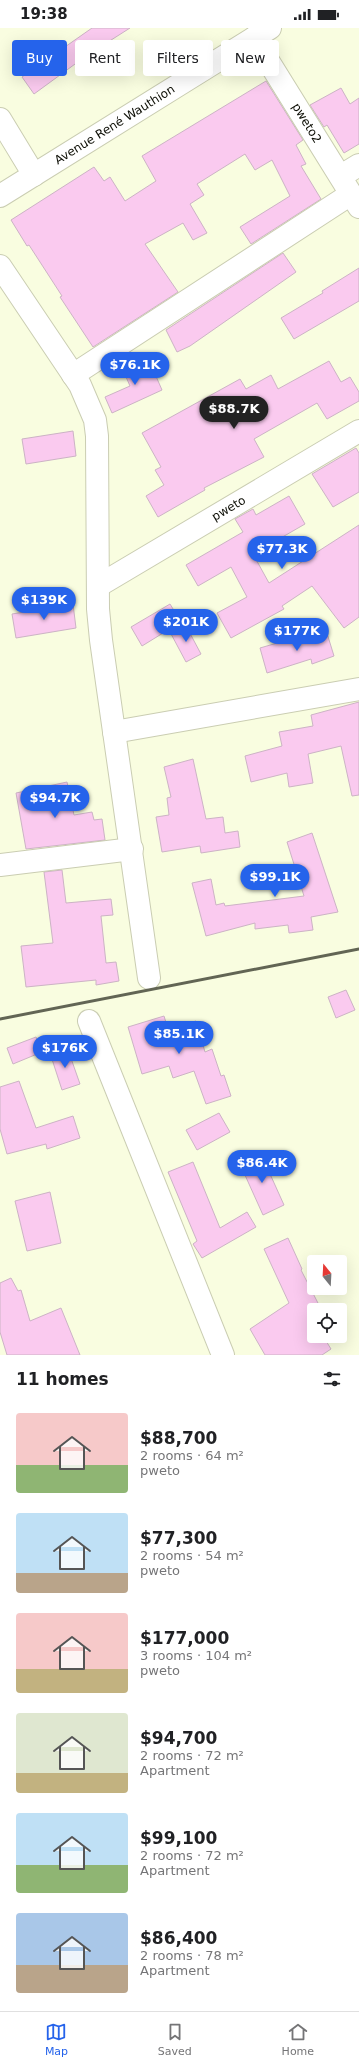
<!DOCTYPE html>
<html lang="en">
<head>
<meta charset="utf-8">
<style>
	:root { --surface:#fff; --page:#f6f6f6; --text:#202124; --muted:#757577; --line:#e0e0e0; --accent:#2563eb }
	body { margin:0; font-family:"DejaVu Sans",sans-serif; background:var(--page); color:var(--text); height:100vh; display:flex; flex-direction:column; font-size:15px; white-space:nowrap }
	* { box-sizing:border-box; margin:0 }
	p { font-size:13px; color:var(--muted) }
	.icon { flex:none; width:22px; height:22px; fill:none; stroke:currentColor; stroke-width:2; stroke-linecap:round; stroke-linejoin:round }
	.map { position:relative; height:1327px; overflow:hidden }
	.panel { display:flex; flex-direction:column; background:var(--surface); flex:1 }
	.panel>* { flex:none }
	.top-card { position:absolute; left:12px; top:12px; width:335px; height:36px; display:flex; gap:8px }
	.needle { width:26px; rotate:342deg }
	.buttons { position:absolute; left:307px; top:1227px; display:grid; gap:8px }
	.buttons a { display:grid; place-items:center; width:40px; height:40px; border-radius:4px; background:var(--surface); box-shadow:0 4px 16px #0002; font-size:20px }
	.price { position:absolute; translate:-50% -34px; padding:0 9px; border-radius:14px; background:var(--accent); color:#fff; font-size:13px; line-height:26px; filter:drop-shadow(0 1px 2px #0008) }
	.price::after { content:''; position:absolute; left:50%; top:24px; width:12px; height:9px; margin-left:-6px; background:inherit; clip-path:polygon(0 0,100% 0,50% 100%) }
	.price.current { background:#222; color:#fff }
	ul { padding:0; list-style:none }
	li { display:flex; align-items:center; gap:12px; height:100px; padding:0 16px }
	li span { display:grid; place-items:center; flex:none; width:112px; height:80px; border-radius:4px; color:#555 }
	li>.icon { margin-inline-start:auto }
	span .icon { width:48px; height:48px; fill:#fffc; stroke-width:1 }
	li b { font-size:17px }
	h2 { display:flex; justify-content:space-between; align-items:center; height:48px; padding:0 16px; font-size:17px }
	.tag { padding:0 14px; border-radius:4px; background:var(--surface); box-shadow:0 4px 16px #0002; font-size:14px; line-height:36px }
	.tag.current { background:var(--accent); color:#fff }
	.status { display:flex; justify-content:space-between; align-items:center; height:28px; padding:0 20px; background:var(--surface); direction:ltr }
	.status svg { height:11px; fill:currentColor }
	.dock { display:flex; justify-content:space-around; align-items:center; height:56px; border-top:1px solid var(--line); background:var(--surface); font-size:11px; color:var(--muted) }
	.dock a { display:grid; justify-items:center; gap:2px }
	.dock .current { color:var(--accent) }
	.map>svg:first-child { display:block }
	.building { fill:#facaef; stroke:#ccb3c5 }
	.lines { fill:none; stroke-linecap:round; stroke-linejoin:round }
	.minor-casing { stroke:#cacdb2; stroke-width:24 }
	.minor { stroke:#fff; stroke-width:22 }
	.rail { stroke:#626554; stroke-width:3 }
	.labels { text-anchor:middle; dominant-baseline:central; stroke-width:3; stroke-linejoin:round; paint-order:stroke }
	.street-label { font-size:12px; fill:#0d0e05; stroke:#fff }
</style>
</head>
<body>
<div class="status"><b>19:38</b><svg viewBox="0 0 49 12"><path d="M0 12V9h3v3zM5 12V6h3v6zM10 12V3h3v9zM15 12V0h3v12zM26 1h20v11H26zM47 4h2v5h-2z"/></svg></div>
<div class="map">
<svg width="359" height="1327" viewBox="0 0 359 1327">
	<rect width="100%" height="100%" fill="#f9fde0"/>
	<g class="building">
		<polygon points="92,0 130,0 86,28 34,66 22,49"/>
		<polygon points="266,53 303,112 296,117 306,136 301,138 321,171 251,216 240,199 290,168 272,132 255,142 245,126 197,156 204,167 190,176 207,205 193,212 183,195 145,216 178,264 93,319 60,269 62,268 29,217 27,218 11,192 94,139 104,153 110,149 125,173 156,153 142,128"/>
		<polygon points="341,60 350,76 359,70 359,116 344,125 327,97 324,99 310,77"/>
		<polygon points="283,225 296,244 190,318 177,324 166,302"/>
		<polygon points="359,240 359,273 294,311 281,290 323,265 322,263"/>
		<polygon points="148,330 162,362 112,385 105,369 130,358 123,342"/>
		<polygon points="329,333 341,354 350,349 359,364 359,373 327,391 317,375 254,411 264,429 204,460 205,462 158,489 146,468 164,457 155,442 161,439 142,405 240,351 246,361 271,347 278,361"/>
		<polygon points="73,403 76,428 26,436 22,411"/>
		<polygon points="356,420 359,425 359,464 333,479 312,446"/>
		<polygon points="289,468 305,496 253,526 269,555 359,497 359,589 344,600 312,558 282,578 284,581 231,610 217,585 247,569 231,539 198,558 186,537 243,504 235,491 253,481 256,487"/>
		<polygon points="73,576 76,600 16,610 12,586"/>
		<polygon points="170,576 181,594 142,618 131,599"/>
		<polygon points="185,596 201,626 186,634 170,604"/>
		<polygon points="326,602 334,628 312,636 311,631 267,645 260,620 284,613 285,615"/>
		<polygon points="359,674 359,767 352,768 341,718 308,726 313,755 289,759 287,745 251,754 245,728 282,718 279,704 313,698 311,687"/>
		<polygon points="193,731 206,791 223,789 225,805 238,803 240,819 201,825 200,818 162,824 156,789 169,787 167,770 171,769 164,739"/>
		<polygon points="67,754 74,787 92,784 94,792 102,791 105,812 26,821 16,765"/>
		<polygon points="312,805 338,884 311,889 313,902 289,905 288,897 255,901 255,895 206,908 192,855 211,851 216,877 224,875 225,878 304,868 287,814"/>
		<polygon points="62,842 66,875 111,871 113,887 101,888 106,935 116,934 119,953 96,957 96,952 26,959 21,918 53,915 44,844"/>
		<polygon points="346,962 355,982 336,990 328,969"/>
		<polygon points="164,988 168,1001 196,993 205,1024 212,1021 221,1048 224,1047 231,1068 206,1076 194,1043 173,1050 169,1038 142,1046 128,999"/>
		<polygon points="36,1009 42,1024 13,1036 7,1020"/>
		<polygon points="67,1019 80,1056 62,1062 50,1025"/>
		<polygon points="19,1053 36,1100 73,1088 80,1110 47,1121 46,1116 7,1126 0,1101 0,1059"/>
		<polygon points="219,1085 230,1104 197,1122 186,1102"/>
		<polygon points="261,1126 284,1177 263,1187 240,1136"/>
		<polygon points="193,1134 220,1200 247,1184 256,1199 202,1230 193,1216 197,1213 168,1144"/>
		<polygon points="50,1164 61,1215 27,1223 15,1173"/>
		<polygon points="288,1210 302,1241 301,1242 320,1279 314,1282 314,1308 323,1308 331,1321 322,1327 265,1327 250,1301 289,1275 264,1221"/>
		<polygon points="11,1250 18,1263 21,1262 30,1293 61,1280 80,1327 7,1327 0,1304 0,1255"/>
	</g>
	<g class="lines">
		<g class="minor-casing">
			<g id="minor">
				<path id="s1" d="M254 10 359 179"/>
				<polyline points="0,91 34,147"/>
				<polyline points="341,148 359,137"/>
				<path id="s2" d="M0 168 270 0"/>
				<polyline points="0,238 80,357 95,392 97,408 98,581 101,612 149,950"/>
				<polyline points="73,347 351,166"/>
				<path id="s3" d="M98 558 359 403"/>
				<polyline points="114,704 359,661"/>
				<polyline points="0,837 132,821"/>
				<polyline points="89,993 223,1327"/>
			</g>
		</g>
		<use href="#minor" class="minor"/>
		<polyline class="rail" points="0,991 359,921"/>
	</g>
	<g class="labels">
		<g class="street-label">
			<text stroke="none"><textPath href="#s1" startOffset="100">pweto2</textPath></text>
			<text stroke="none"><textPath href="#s2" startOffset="135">Avenue René Wauthion</textPath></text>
			<text stroke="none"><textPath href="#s3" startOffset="152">pweto</textPath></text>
		</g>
	</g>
</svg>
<div class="buttons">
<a><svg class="needle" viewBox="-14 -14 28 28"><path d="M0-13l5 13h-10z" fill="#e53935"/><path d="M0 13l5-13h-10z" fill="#757577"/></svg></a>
<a><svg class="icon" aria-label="locate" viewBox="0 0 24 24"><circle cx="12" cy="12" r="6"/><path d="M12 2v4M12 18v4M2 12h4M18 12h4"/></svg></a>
</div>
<b class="price" style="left:135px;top:358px">$76.1K</b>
<b class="price current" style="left:234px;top:402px">$88.7K</b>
<b class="price" style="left:282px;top:542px">$77.3K</b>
<b class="price" style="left:44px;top:593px">$139K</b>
<b class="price" style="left:186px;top:615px">$201K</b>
<b class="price" style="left:297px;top:624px">$177K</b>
<b class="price" style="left:55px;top:791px">$94.7K</b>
<b class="price" style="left:275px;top:870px">$99.1K</b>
<b class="price" style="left:179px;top:1027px">$85.1K</b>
<b class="price" style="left:65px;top:1041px">$176K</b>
<b class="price" style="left:262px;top:1156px">$86.4K</b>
<div class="top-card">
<a class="tag current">Buy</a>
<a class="tag">Rent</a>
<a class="tag">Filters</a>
<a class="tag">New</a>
</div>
</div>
<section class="panel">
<h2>11 homes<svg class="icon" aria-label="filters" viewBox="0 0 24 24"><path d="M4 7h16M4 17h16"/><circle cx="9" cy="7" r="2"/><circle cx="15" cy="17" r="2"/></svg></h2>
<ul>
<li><span style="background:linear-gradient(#f6c9c9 65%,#8fb573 0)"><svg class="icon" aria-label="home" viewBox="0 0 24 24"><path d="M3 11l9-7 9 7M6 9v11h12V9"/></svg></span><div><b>$88,700</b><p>2 rooms · 64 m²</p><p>pweto</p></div></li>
<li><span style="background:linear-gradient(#bfe0f5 75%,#b9a48a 0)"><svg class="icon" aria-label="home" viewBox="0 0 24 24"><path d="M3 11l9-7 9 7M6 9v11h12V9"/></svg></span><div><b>$77,300</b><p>2 rooms · 54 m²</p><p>pweto</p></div></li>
<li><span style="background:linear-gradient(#f6c9c9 70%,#c2b280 0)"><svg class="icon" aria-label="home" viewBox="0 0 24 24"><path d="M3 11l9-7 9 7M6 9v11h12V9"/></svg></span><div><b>$177,000</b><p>3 rooms · 104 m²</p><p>pweto</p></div></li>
<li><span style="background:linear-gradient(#dfe7d0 75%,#c2b280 0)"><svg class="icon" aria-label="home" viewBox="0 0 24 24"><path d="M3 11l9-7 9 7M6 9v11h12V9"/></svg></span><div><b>$94,700</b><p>2 rooms · 72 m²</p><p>Apartment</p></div></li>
<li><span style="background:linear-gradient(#bfe0f5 65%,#8fb573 0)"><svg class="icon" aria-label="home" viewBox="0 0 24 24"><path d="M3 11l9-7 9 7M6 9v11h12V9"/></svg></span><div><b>$99,100</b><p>2 rooms · 72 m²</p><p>Apartment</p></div></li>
<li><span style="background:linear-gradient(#a9c7e8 65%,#b9a48a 0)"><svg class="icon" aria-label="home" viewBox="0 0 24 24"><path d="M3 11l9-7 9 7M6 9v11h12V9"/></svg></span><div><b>$86,400</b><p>2 rooms · 78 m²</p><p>Apartment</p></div></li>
</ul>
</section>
<nav class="dock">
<a class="current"><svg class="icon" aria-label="map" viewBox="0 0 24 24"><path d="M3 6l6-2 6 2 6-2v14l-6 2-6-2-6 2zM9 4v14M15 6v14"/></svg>Map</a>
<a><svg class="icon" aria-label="saved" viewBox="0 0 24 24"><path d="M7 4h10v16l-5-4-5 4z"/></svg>Saved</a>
<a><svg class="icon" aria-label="home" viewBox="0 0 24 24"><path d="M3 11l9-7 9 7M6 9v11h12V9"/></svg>Home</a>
</nav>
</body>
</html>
